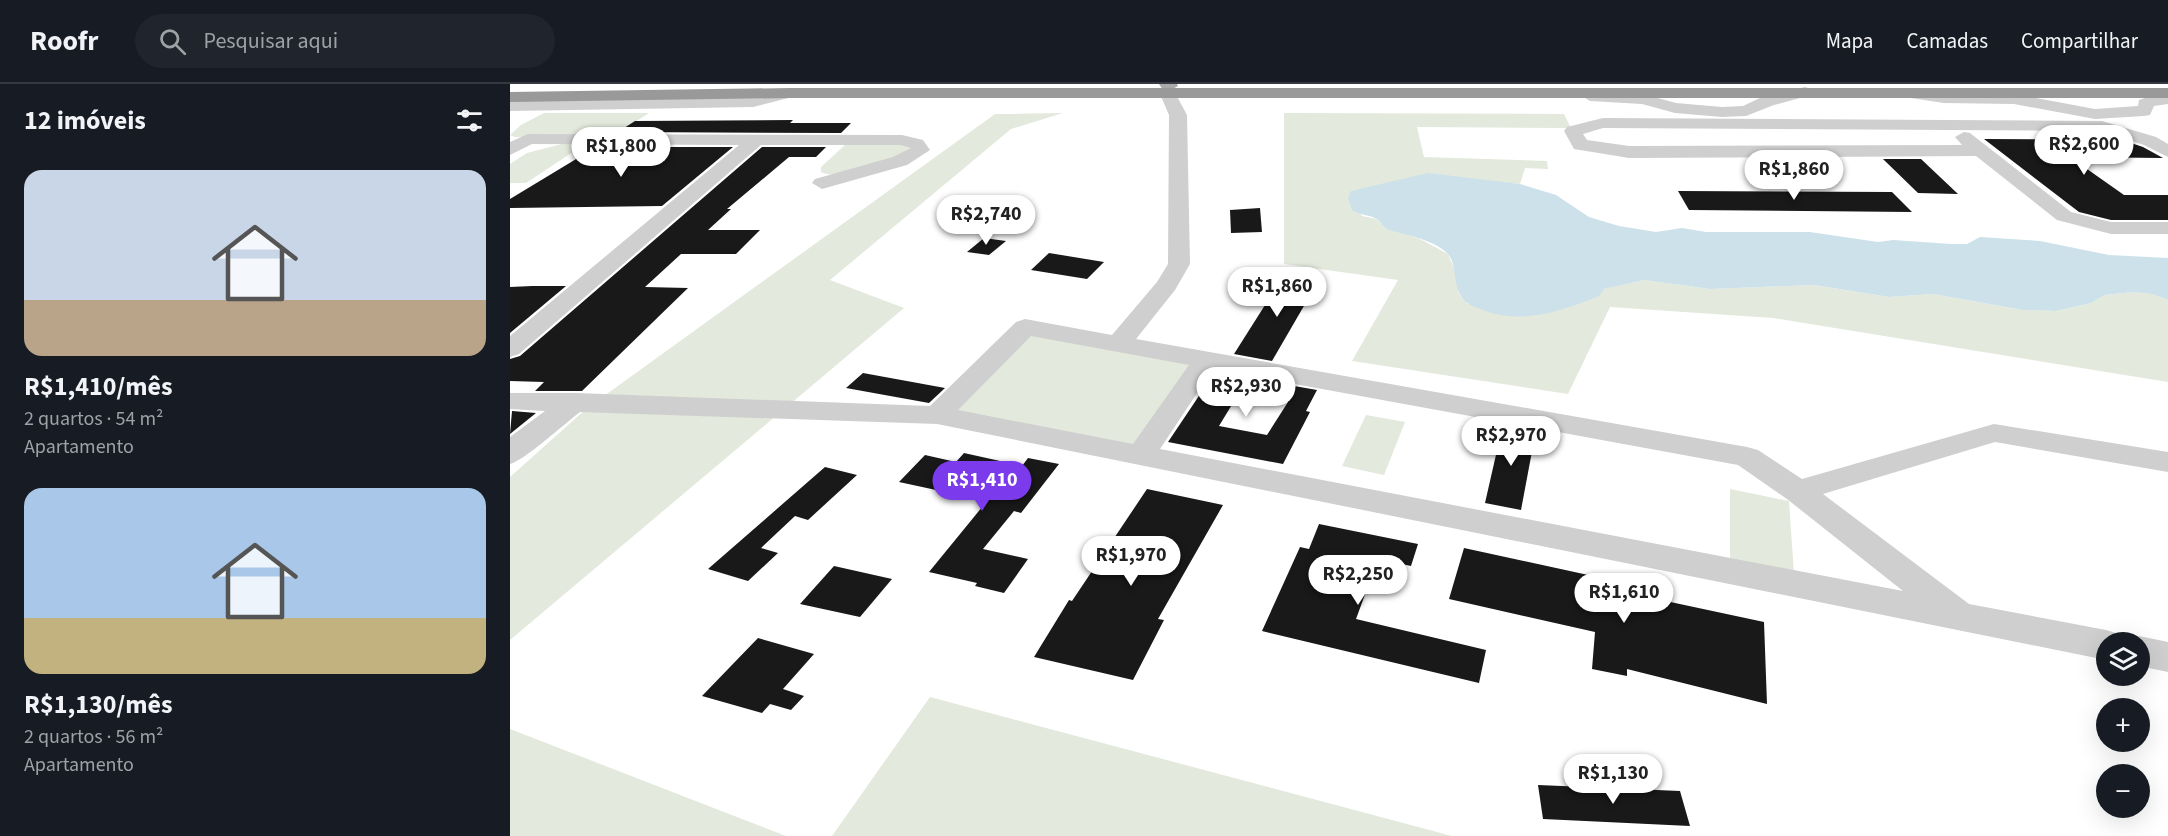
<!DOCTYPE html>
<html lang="pt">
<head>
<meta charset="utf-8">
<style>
	:root { --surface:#171b24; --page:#20242c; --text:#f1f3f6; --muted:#9ea1a6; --line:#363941; --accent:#7c3aed }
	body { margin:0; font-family:"Source Sans 3",sans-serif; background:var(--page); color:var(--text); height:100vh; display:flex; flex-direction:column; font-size:22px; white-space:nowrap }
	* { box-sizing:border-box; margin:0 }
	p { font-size:20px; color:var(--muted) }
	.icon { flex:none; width:33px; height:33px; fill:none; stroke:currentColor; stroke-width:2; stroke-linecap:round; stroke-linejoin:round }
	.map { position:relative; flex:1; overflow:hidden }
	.side { display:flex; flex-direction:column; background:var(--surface); width:510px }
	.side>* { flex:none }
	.controls { position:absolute; left:1586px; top:548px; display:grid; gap:12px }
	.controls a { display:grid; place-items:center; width:54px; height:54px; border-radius:50%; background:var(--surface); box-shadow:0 6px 24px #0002; font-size:30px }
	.price { position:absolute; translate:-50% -51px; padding:0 14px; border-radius:21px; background:#fff; color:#222; font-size:20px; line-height:39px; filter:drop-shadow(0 2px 3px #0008) }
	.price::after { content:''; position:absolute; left:50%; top:36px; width:18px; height:14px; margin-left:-9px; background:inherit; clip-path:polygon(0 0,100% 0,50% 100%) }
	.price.on { background:var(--accent); color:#fff }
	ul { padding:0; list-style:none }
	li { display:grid; align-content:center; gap:12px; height:318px; padding:0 24px }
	li span { display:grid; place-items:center; height:186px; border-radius:18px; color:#555 }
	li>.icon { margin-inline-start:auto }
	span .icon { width:108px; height:108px; fill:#fffc; stroke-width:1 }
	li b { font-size:26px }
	h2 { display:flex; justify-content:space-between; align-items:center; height:72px; padding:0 24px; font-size:26px }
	header { display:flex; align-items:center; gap:36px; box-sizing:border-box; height:84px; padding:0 30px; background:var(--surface); border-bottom:2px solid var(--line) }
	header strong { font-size:28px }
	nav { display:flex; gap:33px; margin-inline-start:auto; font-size:21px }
	.search { width:420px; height:54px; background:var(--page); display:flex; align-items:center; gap:15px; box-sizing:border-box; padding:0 21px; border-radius:33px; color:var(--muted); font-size:22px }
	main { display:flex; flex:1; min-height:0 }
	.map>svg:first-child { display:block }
	.green { fill:#e3e9dc }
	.water { fill:#cce1ea }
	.building { fill:#191919; fill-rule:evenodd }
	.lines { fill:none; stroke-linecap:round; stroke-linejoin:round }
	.minor { fill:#cfcfcf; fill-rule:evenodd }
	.major { fill:#aaa; fill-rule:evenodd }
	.highway { fill:#999; fill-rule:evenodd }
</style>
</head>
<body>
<header>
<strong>Roofr</strong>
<div class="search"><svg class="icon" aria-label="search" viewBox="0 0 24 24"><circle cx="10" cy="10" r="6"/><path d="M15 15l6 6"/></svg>Pesquisar aqui</div>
<nav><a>Mapa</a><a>Camadas</a><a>Compartilhar</a></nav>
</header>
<main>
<section class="side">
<h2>12 imóveis<svg class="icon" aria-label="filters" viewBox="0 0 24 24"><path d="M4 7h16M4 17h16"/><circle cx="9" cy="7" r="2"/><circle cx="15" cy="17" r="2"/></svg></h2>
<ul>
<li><span style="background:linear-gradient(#c9d6e8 70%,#b9a48a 0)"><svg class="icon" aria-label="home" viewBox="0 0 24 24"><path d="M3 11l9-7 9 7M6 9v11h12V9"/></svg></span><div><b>R$1,410/mês</b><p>2 quartos · 54 m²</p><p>Apartamento</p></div></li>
<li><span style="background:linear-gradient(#a9c7e8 70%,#c2b280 0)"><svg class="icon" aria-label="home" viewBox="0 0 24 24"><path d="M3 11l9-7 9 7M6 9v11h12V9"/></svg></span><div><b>R$1,130/mês</b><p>2 quartos · 56 m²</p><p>Apartamento</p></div></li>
</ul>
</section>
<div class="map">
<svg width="1658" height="752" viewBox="0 0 1658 752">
	<rect width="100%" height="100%" fill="#fff"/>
	<g class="green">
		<polygon points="34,29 139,29 103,52 5,53 0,51 11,41"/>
		<polygon points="553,29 501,45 320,196 394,224 0,556 0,393 76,325 485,30"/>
		<path d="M774 29 1054 30 1061 44 907 43 914 73 1037 77 1038 85 1015 84 1010 100 988 98 871 101 841 107 852 132 867 135 875 144 910 155 938 170 945 187 949 210 958 220C989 221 1075 232 1093 205L1134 196 1200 205 1304 201 1379 213 1423 210 1513 226 1546 227 1581 219 1595 211 1623 208 1642 210 1658 216V298L1263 234 1100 223 1058 310 842 277 888 196 774 180Z"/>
		<path d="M396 59 405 67C384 74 330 98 311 88V83L336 60Z"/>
		<polygon points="52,60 75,60 16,99 0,99 0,80 17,69"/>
		<polygon points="515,243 696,275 631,371 427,331"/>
		<polygon points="856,331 895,338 874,391 832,382"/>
		<polygon points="1220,405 1279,417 1284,490 1220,476"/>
		<polygon points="420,613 942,752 322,752"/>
		<polygon points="0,645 276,752 0,752"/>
	</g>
	<path class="water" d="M918 89 1010 100 1046 111 1079 133 1109 142 1146 148 1172 144 1196 148H1300L1368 158 1383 156 1441 160H1457L1470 153 1530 157 1599 171 1658 174V216L1642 210 1623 208 1595 211 1581 219 1546 227 1513 226 1423 210 1379 213 1304 201 1200 205 1134 196 1094 205 1089 212C1051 227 1013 241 973 226 964 223 956 220 951 212 943 200 947 179 937 169 921 154 896 152 877 145 873 143 871 138 867 135 860 131 850 131 842 126L838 114 841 107Z"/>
	<g class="building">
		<polygon points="283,36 280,39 341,39 331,49 108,48 125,37"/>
		<polygon points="1474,55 1612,56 1633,63 1653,74 1560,73 1614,111 1658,111 1658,136 1601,136 1569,128"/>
		<polygon points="86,63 223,63 152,122 0,124 0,115"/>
		<polygon points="252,63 316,63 306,73 279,73 217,125 221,125 198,146 250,146 226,170 171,170 135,203 178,204 72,307 25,307 34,298 0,297 0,275 10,272"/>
		<polygon points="1373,75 1411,75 1448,110 1408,109"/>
		<polygon points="1168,107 1382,108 1402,128 1179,126"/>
		<polygon points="750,124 752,148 721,149 720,126"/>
		<polygon points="474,154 496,157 479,171 457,168"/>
		<polygon points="539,169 594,178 577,195 521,186"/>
		<polygon points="774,191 809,196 762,277 724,270"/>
		<polygon points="22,202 56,202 0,249 0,203"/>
		<path d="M705 288 807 306 796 327 800 328 773 380 658 358ZM729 309 778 318 757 351 709 342Z"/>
		<polygon points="353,289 435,304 419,319 336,304"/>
		<polygon points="2,327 26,329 0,350"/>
		<polygon points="993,340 1026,346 1011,426 975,419"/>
		<polygon points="454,369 512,382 518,374 549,380 511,429 504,427 473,465 518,475 494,509 465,502 467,499 419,488 477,417 389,398 415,371 446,378"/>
		<polygon points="315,383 347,391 298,436 285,432 251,464 268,469 238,497 198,485"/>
		<polygon points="637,405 713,421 648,535 654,536 623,596 524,573 559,516 562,517"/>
		<polygon points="809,440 908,460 901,482 868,475 846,535 976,566 969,599 752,547 790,463 799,465"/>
		<polygon points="954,464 1124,501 1123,510 1254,538 1257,620 1117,585 1117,592 1082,585 1085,548 939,515"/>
		<polygon points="324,482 382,495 350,533 290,520"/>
		<polygon points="248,554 304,570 273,605 294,612 281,626 260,620 252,629 192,612"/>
		<polygon points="1028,701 1170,707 1180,742 1033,735"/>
	</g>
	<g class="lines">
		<g class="minor">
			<polygon points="1295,3 1301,5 1303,8 1301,11 1264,21 1236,32 1212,33 1165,29 1132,20 1080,17 1072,12 1080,7 1133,10 1166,19 1212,23 1233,22 1252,13"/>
			<polygon points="280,4 286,6 288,9 286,12 243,23 0,27 0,17 243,13"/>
			<path d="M658 5 664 7 677 31 680 180 665 206 626 255 1237 363 1248 366 1292 395 1484 340 1658 368V388L1485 358 1313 410 1459 520 1596 546 1609 550 1613 558H1596V576L427 340 70 328C54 340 15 376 0 380V353L35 327 0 325V309H66L420 322 506 238 515 235 602 251 647 198 658 180 659 31 650 10ZM521 252 679 281 623 360 448 326ZM703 285 1228 381 1277 415 1393 507 650 365Z"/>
			<polygon points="1400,5 1434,9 1504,10 1585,25 1628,22 1629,16 1646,10 1658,10 1658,20 1644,22 1640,31 1634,32 1585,35 1504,20 1434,19 1394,13 1392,10 1394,7"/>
			<polygon points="1093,34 1592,37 1646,53 1658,60 1658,73 1634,61 1591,47 1093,44 1073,50 1077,56 1119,62 1452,61 1445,53 1454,48 1460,49 1561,128 1601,138 1658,138 1658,150 1601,150 1547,136 1466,72 1119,74 1064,65 1054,47 1057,43"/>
			<polygon points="18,50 392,51 413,56 420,66 397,81 312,105 302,99 305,95 383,73 401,64 391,61 251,61 9,270 0,273 0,252 229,61 22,60 0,71 0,58"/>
			<polygon points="1629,552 1658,558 1658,588 1629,582 1629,558 1615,558"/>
		</g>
		<polygon class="major" points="649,0 667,0 668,2 659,7 653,6"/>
		<polygon class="highway" points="280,4 1658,4 1658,14 280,14 0,18 0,8"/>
	</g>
</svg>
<div class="controls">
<a><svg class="icon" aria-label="layers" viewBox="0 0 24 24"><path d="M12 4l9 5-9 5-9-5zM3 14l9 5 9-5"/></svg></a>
<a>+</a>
<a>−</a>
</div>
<b class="price" style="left:1574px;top:92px">R$2,600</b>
<b class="price" style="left:111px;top:94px">R$1,800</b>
<b class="price" style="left:1284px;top:117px">R$1,860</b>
<b class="price" style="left:476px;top:162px">R$2,740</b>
<b class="price" style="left:767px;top:234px">R$1,860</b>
<b class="price" style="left:736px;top:334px">R$2,930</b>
<b class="price" style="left:1001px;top:383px">R$2,970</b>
<b class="price on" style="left:472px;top:428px">R$1,410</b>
<b class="price" style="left:621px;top:503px">R$1,970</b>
<b class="price" style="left:848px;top:522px">R$2,250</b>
<b class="price" style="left:1114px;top:540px">R$1,610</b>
<b class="price" style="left:1103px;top:721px">R$1,130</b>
</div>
</main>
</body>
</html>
